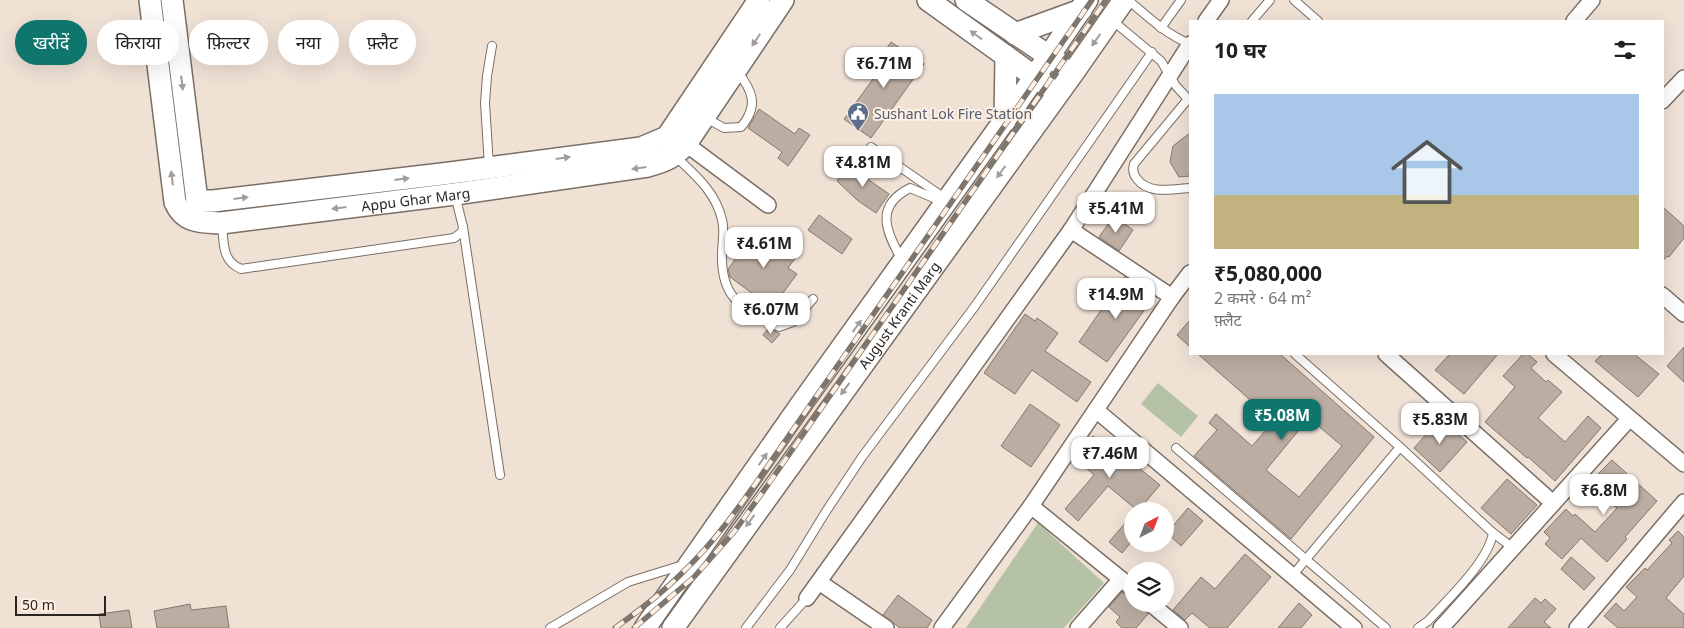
<!DOCTYPE html>
<html lang="hi">
<head>
<meta charset="utf-8">
<style>
	:root { --surface:#fff; --page:#f2f2f2; --text:#202124; --muted:#757577; --line:#e0e0e0; --accent:#0f766e }
	body { margin:0; font-family:"Noto Sans","Noto Sans Devanagari",sans-serif; background:var(--page); color:var(--text); height:100vh; display:flex; flex-direction:column; font-size:19px; white-space:nowrap }
	* { box-sizing:border-box; margin:0 }
	p { font-size:16px; color:var(--muted) }
	.icon { flex:none; width:28px; height:28px; fill:none; stroke:currentColor; stroke-width:2; stroke-linecap:round; stroke-linejoin:round }
	.map { position:relative; flex:1; overflow:hidden }
	.details { position:absolute; left:1189px; top:20px; width:475px; height:335px; display:flex; flex-direction:column; background:var(--surface); border-radius:0px; box-shadow:0 5px 20px #0002 }
	.details>* { flex:none }
	.banner { position:absolute; left:15px; top:20px; width:475px; height:45px; display:flex; gap:10px }
	.needle { width:32px; rotate:42deg }
	.tools { position:absolute; left:1124px; top:502px; display:grid; gap:10px }
	.tools a { display:grid; place-items:center; width:50px; height:50px; border-radius:50%; background:var(--surface); box-shadow:0 5px 20px #0002; font-size:25px }
	.scale { position:absolute; left:15px; bottom:12px; width:91px; box-sizing:border-box; padding-left:5px; border:2px solid #2b2621; border-top:0; font-size:14px; line-height:18px; white-space:nowrap; color:#2b2621; -webkit-text-stroke:4px #feefe2; paint-order:stroke }
	.price { position:absolute; translate:-50% -42px; padding:0 11px; border-radius:10px; background:#fff; color:#222; font-size:16px; line-height:32px; filter:drop-shadow(0 1px 2px #0008) }
	.price::after { content:''; position:absolute; left:50%; top:30px; width:15px; height:11px; margin-left:-8px; background:inherit; clip-path:polygon(0 0,100% 0,50% 100%) }
	.price.active { background:var(--accent); color:#fff }
	ul { padding:0; list-style:none }
	li { display:grid; align-content:center; gap:10px; height:265px; padding:0 25px }
	li+li { border-top:1px solid var(--line) }
	li span { display:grid; place-items:center; height:155px; border-radius:0px; color:#555 }
	li>.icon { margin-inline-start:auto }
	span .icon { width:90px; height:90px; fill:#fffc; stroke-width:1 }
	li b { font-size:21px }
	h2 { display:flex; justify-content:space-between; align-items:center; height:60px; padding:0 25px; font-size:21px }
	.tag { padding:0 18px; border-radius:22px; background:var(--surface); box-shadow:0 5px 20px #0002; font-size:18px; line-height:45px }
	.tag.active { background:var(--accent); color:#fff }
	.map>svg:first-child { display:block }
	.green { fill:#b6c2a5 }
	.building { fill:#bbada1; stroke:#84776c; fill-rule:evenodd }
	.lines { fill:none; stroke-linecap:round; stroke-linejoin:round }
	.lane-casing { stroke:#7b6e64; stroke-width:10 }
	.street-casing { stroke:#7b6e64; stroke-width:18 }
	.secondary-casing { stroke:#7b6e64; stroke-width:24 }
	.lane { stroke:#fff; stroke-width:8 }
	.street { stroke:#fff; stroke-width:15 }
	.secondary { stroke:#fff; stroke-width:21 }
	.rail-casing { stroke:#7e756d; stroke-width:5.5 }
	.rail { stroke:#feefe2; stroke-width:4; stroke-dasharray:11; stroke-linecap:butt }
	.oneway { fill:#a09d9b }
	.labels { text-anchor:middle; dominant-baseline:central; stroke-width:4; stroke-linejoin:round; paint-order:stroke }
	.service-label { font-size:14px; fill:#4e5e75; stroke:#feefe2; text-anchor:start }
	.street-label { font-size:14px; fill:#2b2621; stroke:#feefe2 }
</style>
</head>
<body>
<div class="map">
<svg width="1684" height="628" viewBox="0 0 1684 628">
	<rect width="100%" height="100%" fill="#f0e1d5"/>
	<g class="green">
		<polygon points="1158,383 1198,416 1181,437 1141,404"/>
		<polygon points="1038,523 1104,583 1064,628 966,628"/>
	</g>
	<g class="building">
		<polygon points="891,42 924,64 871,138 844,119 878,72 873,68"/>
		<polygon points="759,109 795,134 799,128 810,135 788,166 778,158 782,152 748,128"/>
		<polygon points="1190,133 1190,176 1179,177 1170,162 1173,146"/>
		<polygon points="853,161 869,175 866,178 889,194 876,213 857,200 837,181"/>
		<polygon points="1662,206 1684,226 1684,238 1669,257 1668,256 1662,261"/>
		<polygon points="819,215 852,239 842,254 808,230"/>
		<polygon points="1114,216 1133,230 1119,251 1099,237"/>
		<polygon points="758,229 796,257 788,268 797,274 772,308 730,277 728,269"/>
		<polygon points="1124,277 1153,298 1107,362 1079,342"/>
		<polygon points="1025,314 1035,321 1037,318 1058,333 1045,351 1091,382 1077,402 1032,370 1015,394 984,373"/>
		<polygon points="1190,320 1190,347 1177,335"/>
		<polygon points="769,328 780,334 772,343 763,335"/>
		<polygon points="1684,347 1684,382 1667,366"/>
		<path d="M1198 354H1280L1374 437 1291 539 1194 456 1217 430 1209 423 1216 414 1252 446 1274 421ZM1309 418 1342 446 1299 497 1266 470Z"/>
		<polygon points="1450,354 1498,354 1464,394 1435,370"/>
		<polygon points="1523,354 1528,354 1537,362 1531,368 1546,382 1548,380 1562,392 1538,418 1565,442 1588,416 1601,428 1555,481 1528,457 1527,458 1485,422 1515,387 1503,376"/>
		<polygon points="1602,354 1634,354 1659,374 1638,397 1595,361"/>
		<polygon points="1030,404 1060,425 1031,467 1001,446"/>
		<polygon points="1440,419 1467,442 1440,472 1414,448"/>
		<polygon points="1093,436 1114,453 1117,450 1160,485 1138,511 1108,486 1078,521 1065,509 1094,475 1075,458"/>
		<polygon points="1612,460 1657,501 1625,537 1627,539 1607,562 1581,538 1562,559 1545,544 1550,538 1544,532 1566,509 1573,516 1575,514 1595,532 1617,508 1589,483"/>
		<polygon points="1507,479 1537,505 1511,534 1481,508"/>
		<polygon points="1188,508 1203,521 1181,546 1167,533"/>
		<polygon points="1132,515 1132,541 1122,553 1109,542"/>
		<polygon points="1678,531 1684,537 1684,576 1666,598 1684,614 1684,628 1618,628 1604,616 1616,603 1624,611 1637,597 1626,587 1645,568 1647,570 1672,543 1669,540"/>
		<polygon points="1245,554 1271,577 1227,628 1210,628 1192,613 1185,620 1173,610 1201,577 1215,589"/>
		<polygon points="1571,557 1595,578 1584,590 1561,569"/>
		<polygon points="1122,592 1132,600 1132,604 1137,604 1148,614 1136,628 1122,628 1116,622 1120,617 1109,607"/>
		<polygon points="898,595 932,620 927,628 900,628 883,615"/>
		<polygon points="1535,598 1541,603 1545,599 1556,609 1544,622 1551,628 1508,628"/>
		<polygon points="1299,603 1312,615 1301,628 1278,628"/>
		<polygon points="190,604 191,610 226,606 229,628 157,628 154,611"/>
		<polygon points="129,610 132,628 101,628 99,614"/>
	</g>
	<g class="lines">
		<g class="lane-casing">
			<g id="lane">
				<path d="M1128 0C1148 17 1166 34 1190 44"/>
				<polyline points="1294,0 1318,21"/>
				<path d="M1113 21 1161 61 1176 86 1188 99 1134 164C1132 170 1133 174 1137 179 1149 195 1173 189 1190 188"/>
				<polyline points="1252,21 1270,0"/>
				<polyline points="1161,28 1181,0"/>
				<path d="M706 118 724 128 741 127C759 106 753 91 737 71"/>
				<polyline points="871,147 946,199"/>
				<path d="M675 156C695 175 716 192 722 220 725 230 722 244 722 255 721 300 743 308 779 327L793 322 813 299"/>
				<polyline points="489,166 485,103 487,76 492,46"/>
				<path d="M222 225C224 244 222 261 241 269L454 238 462 232 463 227 455 195"/>
				<polyline points="463,227 500,475"/>
				<path d="M902 260C886 232 874 206 910 188L936 199 943 203"/>
				<path d="M1295 354 1400 447 1493 533C1488 562 1448 599 1428 621L1418 628"/>
				<polyline points="1176,448 1386,628"/>
				<polyline points="1492,532 1513,548"/>
				<polyline points="1292,576 1400,447"/>
				<polyline points="550,628 628,582 683,565"/>
				<polyline points="746,628 790,570 825,513 862,457 975,306 1152,52"/>
				<polyline points="780,628 807,598"/>
			</g>
		</g>
		<g class="street-casing">
			<g id="street">
				<polyline points="1206,21 1221,0"/>
				<polyline points="1574,21 1592,0"/>
				<polyline points="1662,101 1684,78"/>
				<polyline points="686,144 768,205"/>
				<polyline points="1071,230 1172,297"/>
				<polyline points="1662,295 1684,314"/>
				<polyline points="1386,354 1553,503"/>
				<polyline points="1554,354 1684,464"/>
				<polyline points="1096,410 1354,628"/>
				<polyline points="1031,506 1132,588"/>
				<polyline points="819,582 886,628"/>
				<polyline points="807,598 1071,230 1190,44"/>
				<polyline points="1151,604 1180,628"/>
				<polyline points="942,628 1031,506 1172,297 1190,273"/>
				<polyline points="1078,628 1121,579"/>
				<polyline points="1441,628 1629,419"/>
				<polyline points="1577,628 1684,502"/>
			</g>
		</g>
		<g class="secondary-casing">
			<g id="secondary">
				<path id="s1" d="M150 0 175 202C184 223 201 222 221 223L455 194 648 166C666 161 673 158 686 144L783 0"/>
				<polyline points="172,0 197,201 213,201 450,173 641,148 667,137 759,0"/>
				<polyline points="928,0 1046,85"/>
				<polyline points="966,0 1059,63"/>
				<polyline points="1015,34 1081,10"/>
				<polyline points="1005,121 1006,56"/>
				<polyline points="645,628 802,403 1014,107 1087,0"/>
				<path id="s2" d="M673 628 1073 73 1124 0"/>
			</g>
		</g>
		<use href="#lane" class="lane"/>
		<use href="#street" class="street"/>
		<use href="#secondary" class="secondary"/>
		<g class="rail-casing">
			<g id="rail">
				<path d="M615 628C640 610 665 591 686 569 714 542 736 511 758 480L1092 0"/>
				<polyline points="634,628 694,577 734,532 767,486 1106,0"/>
			</g>
		</g>
		<use href="#rail" class="rail"/>
	</g>
	<defs><path id="oneway-solid" d="M-6-.8H1V-3.2L6.5 0L1 3.2V.8H-6Z" transform="scale(1.25)"/></defs>
	<g class="oneway">
		<use href="#oneway-solid" transform="translate(976 35) rotate(-144)"/>
		<use href="#oneway-solid" transform="translate(756 40) rotate(124)"/>
		<use href="#oneway-solid" transform="translate(1096 40) rotate(125)"/>
		<use href="#oneway-solid" transform="translate(182 83) rotate(83)"/>
		<use href="#oneway-solid" transform="translate(563 158) rotate(-8)"/>
		<use href="#oneway-solid" transform="translate(639 168) rotate(172)"/>
		<use href="#oneway-solid" transform="translate(1001 172) rotate(126)"/>
		<use href="#oneway-solid" transform="translate(172 178) rotate(-97)"/>
		<use href="#oneway-solid" transform="translate(402 179) rotate(-7)"/>
		<use href="#oneway-solid" transform="translate(241 198) rotate(-7)"/>
		<use href="#oneway-solid" transform="translate(339 208) rotate(173)"/>
		<use href="#oneway-solid" transform="translate(857 326) rotate(-54)"/>
		<use href="#oneway-solid" transform="translate(845 389) rotate(126)"/>
		<use href="#oneway-solid" transform="translate(763 459) rotate(-55)"/>
		<use href="#oneway-solid" transform="translate(750 521) rotate(126)"/>
	</g>
	<defs>
		<g id="civic-pin" transform="scale(1.125)"><path d="M0 17L-7.5 6A9.5 9.5 0 1 1 7.5 6Z" fill="#5c6f8a" stroke="#feefe2"/><path d="M-.6-6.5H3V-4.5H.6V-3L4-1V1h2V6H-6V1h2V-1L-.6-3ZM-1.2 2.5V6h2.4V2.5Z" fill="#fff"/></g>
	</defs>
	<g fill-rule="evenodd">
		<use href="#civic-pin" x="858" y="113"/>
	</g>
	<g class="labels">
		<g class="service-label">
			<text x="874" y="113">Sushant Lok Fire Station</text>
		</g>
		<g class="street-label">
			<text stroke="none"><textPath href="#s1" startOffset="454">Appu Ghar Marg</textPath></text>
			<text stroke="none"><textPath href="#s2" startOffset="386">August Kranti Marg</textPath></text>
		</g>
	</g>
</svg>
<div class="tools">
<a><svg class="needle" viewBox="-14 -14 28 28"><path d="M0-13l5 13h-10z" fill="#e53935"/><path d="M0 13l5-13h-10z" fill="#757577"/></svg></a>
<a><svg class="icon" aria-label="layers" viewBox="0 0 24 24"><path d="M12 4l9 5-9 5-9-5zM3 14l9 5 9-5"/></svg></a>
</div>
<div class="scale">50 m</div>
<b class="price" style="left:884px;top:89px">₹6.71M</b>
<b class="price" style="left:863px;top:188px">₹4.81M</b>
<b class="price" style="left:1116px;top:234px">₹5.41M</b>
<b class="price" style="left:764px;top:269px">₹4.61M</b>
<b class="price" style="left:1116px;top:320px">₹14.9M</b>
<b class="price" style="left:771px;top:335px">₹6.07M</b>
<b class="price active" style="left:1282px;top:441px">₹5.08M</b>
<b class="price" style="left:1440px;top:445px">₹5.83M</b>
<b class="price" style="left:1110px;top:479px">₹7.46M</b>
<b class="price" style="left:1604px;top:516px">₹6.8M</b>
<div class="banner">
<a class="tag active">खरीदें</a>
<a class="tag">किराया</a>
<a class="tag">फ़िल्टर</a>
<a class="tag">नया</a>
<a class="tag">फ़्लैट</a>
</div>
<section class="details">
<h2>10 घर<svg class="icon" aria-label="filters" viewBox="0 0 24 24"><path d="M4 7h16M4 17h16"/><circle cx="9" cy="7" r="2"/><circle cx="15" cy="17" r="2"/></svg></h2>
<ul>
<li><span style="background:linear-gradient(#a9c7e8 65%,#c2b280 0)"><svg class="icon" aria-label="home" viewBox="0 0 24 24"><path d="M3 11l9-7 9 7M6 9v11h12V9"/></svg></span><div><b>₹5,080,000</b><p>2 कमरे · 64 m²</p><p>फ़्लैट</p></div></li>
</ul>
</section>
</div>
</body>
</html>
